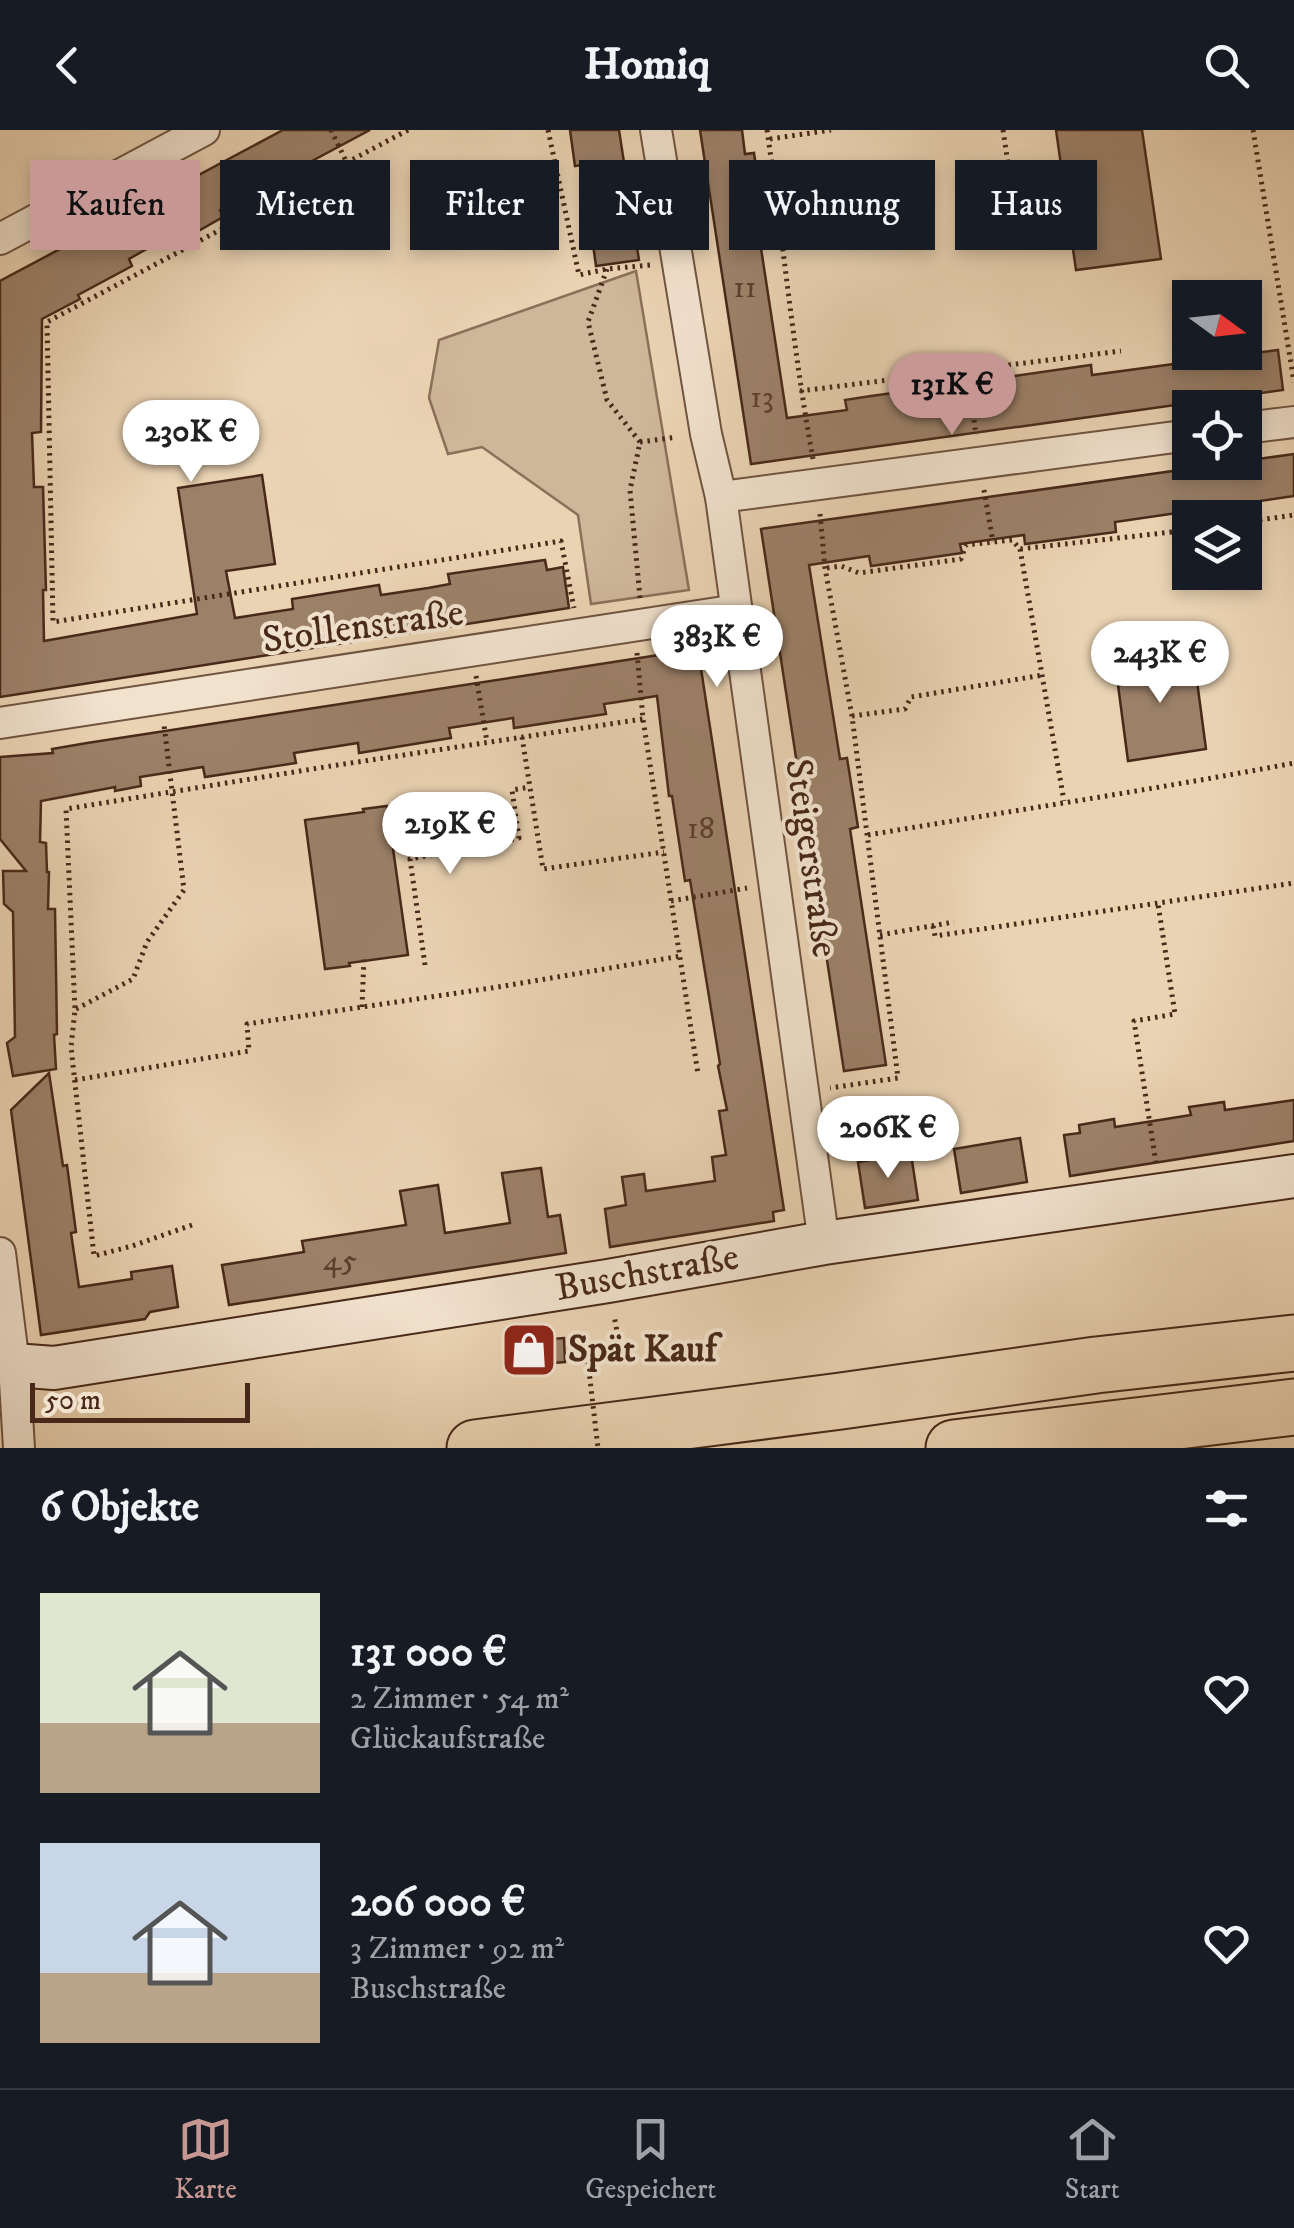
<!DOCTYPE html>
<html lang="de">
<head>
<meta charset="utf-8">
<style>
	:root { --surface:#171b24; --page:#242831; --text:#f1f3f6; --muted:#9ea1a6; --line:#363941; --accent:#c59692 }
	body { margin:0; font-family:"IM FELL DW Pica",serif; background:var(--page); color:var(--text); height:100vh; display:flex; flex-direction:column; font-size:38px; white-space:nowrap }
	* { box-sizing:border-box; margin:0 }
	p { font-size:32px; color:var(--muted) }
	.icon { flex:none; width:55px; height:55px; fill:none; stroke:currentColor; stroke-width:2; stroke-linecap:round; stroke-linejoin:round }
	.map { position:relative; height:1318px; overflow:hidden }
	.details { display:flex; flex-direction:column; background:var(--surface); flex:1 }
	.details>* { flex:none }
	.guide { position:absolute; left:30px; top:30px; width:1235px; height:90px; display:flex; gap:20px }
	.needle { width:65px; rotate:105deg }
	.fabs { position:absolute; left:1172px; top:150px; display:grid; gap:20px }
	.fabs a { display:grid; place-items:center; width:90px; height:90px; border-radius:0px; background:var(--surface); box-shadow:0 5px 15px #0003; font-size:50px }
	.scale { position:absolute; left:30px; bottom:25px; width:220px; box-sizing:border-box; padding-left:10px; border:5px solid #482919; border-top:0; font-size:28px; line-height:35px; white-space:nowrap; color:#482919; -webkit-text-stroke:8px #f1e2ce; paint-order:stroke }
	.price { position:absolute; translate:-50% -85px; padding:0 22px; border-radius:35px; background:#fff; color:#222; font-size:32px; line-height:65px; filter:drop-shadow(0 2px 5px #0008) }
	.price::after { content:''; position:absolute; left:50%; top:60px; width:30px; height:22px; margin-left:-15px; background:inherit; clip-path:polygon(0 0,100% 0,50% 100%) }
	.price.current { background:var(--accent); color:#111 }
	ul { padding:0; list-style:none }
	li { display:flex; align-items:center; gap:30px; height:250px; padding:0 40px }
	li span { display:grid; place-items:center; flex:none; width:280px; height:200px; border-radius:0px; color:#555 }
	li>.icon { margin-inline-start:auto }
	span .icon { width:120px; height:120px; fill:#fffc; stroke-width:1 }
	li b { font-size:42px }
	h2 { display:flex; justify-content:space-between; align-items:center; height:120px; padding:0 40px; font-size:42px }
	.pill { padding:0 35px; border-radius:0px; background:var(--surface); box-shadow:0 5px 15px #0003; font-size:35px; line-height:90px }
	.pill.current { background:var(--accent); color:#111 }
	header { display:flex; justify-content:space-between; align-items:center; height:130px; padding:0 40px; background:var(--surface); font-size:45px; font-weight:700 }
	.dock { display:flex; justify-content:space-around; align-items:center; height:140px; border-top:2px solid var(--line); background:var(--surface); font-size:28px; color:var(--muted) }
	.dock a { display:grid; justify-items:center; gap:5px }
	.dock .current { color:var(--accent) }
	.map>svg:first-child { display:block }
	.green { fill:#ceb699; stroke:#8b7059; stroke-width:2.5 }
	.building { fill:#9c8169; stroke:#482919; stroke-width:2.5 }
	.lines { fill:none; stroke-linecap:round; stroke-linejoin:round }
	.street-casing { stroke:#705440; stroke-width:34 }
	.secondary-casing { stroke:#482919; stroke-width:46 }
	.highway-casing { stroke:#482919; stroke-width:59 }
	.path { stroke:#482919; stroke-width:5; stroke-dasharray:2.5 5; stroke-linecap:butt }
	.street { stroke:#f1e2ce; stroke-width:30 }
	.secondary { stroke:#f1e2ce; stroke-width:42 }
	.highway { stroke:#ead3b3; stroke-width:55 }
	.path-bridge { stroke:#482919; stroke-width:5; stroke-dasharray:2.5 5; stroke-linecap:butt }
	.labels { text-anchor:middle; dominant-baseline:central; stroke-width:8; stroke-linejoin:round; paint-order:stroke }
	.number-label { font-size:32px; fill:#5d3f2d }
	.street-label { font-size:38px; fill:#482919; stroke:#f1e2ce }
	.poi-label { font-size:38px; font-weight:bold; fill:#482919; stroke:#f1e2ce; text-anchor:start }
</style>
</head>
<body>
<header><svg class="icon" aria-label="back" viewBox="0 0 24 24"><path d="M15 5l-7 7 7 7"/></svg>Homiq<svg class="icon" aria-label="search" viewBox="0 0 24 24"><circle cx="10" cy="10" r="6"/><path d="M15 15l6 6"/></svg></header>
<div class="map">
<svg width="1294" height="1318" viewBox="0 0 1294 1318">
	<rect width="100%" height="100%" fill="#ead3b3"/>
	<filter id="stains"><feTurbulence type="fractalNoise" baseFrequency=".002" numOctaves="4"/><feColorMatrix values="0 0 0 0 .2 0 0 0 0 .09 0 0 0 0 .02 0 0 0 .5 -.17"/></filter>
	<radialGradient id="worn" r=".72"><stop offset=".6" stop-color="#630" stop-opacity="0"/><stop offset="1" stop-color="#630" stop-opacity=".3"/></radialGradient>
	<polygon class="green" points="636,141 689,460 591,474 578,385 482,317 448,324 429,268 439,210"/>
	<g class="building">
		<polygon points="283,0 370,0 312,31 315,38 299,46 284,55 280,48 220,80 223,87 193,104 189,97 143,121 129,129 132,136 78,165 80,169 42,189 41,302 32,303 34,357 43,357 46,460 43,460 44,511 197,484 178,358 262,345 275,434 226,441 235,488 293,479 292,469 379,455 381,465 428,458 450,454 448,444 545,430 547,440 563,437 569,478 0,567 0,151"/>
		<polygon points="570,0 619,0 639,130 596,136 582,35 575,36"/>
		<polygon points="700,0 742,0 745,24 754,23 764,91 757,92 787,288 847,280 845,270 871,266 937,257 938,266 1002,258 1000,248 1091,235 1092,245 1278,220 1283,260 751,334"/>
		<polygon points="1056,0 1142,0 1161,129 1076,140"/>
		<polygon points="1294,324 1294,366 1115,392 1116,402 1025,414 1024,405 960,414 962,423 871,436 869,426 809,435 840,629 847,628 858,697 850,699 886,935 844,941 761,399"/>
		<polygon points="698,519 784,1080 773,1082 774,1091 610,1117 605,1079 626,1075 622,1047 644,1044 646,1061 715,1051 712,1027 726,1025 719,981 727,980 718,936 720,934 690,750 685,751 672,666 669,666 657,566 604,574 606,584 514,598 513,588 449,598 451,608 359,623 358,613 294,623 296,633 205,647 203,637 140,647 141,656 115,661 115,657 41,671 40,712 46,713 47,742 49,742 48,779 55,779 57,904 54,905 56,939 13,946 7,913 15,907 13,782 4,774 3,741 26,741 0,709 0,627 53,623 52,619 87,613"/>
		<polygon points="1193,521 1206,619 1128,631 1115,532"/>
		<polygon points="387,676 408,825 349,833 350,836 325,839 305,690 364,682 363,679"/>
		<polygon points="49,943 63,1036 67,1035 76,1102 71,1103 79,1157 132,1149 131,1142 172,1136 178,1177 150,1182 145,1189 41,1205 11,980"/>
		<polygon points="1294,970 1294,1011 1070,1046 1064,1005 1080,1003 1079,995 1114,989 1115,997 1191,985 1189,977 1224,972 1225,980"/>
		<polygon points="1020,1008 1027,1052 961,1063 954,1019"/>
		<polygon points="911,1024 918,1070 865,1078 858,1032"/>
		<polygon points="541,1038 548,1087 560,1085 566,1123 229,1175 222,1135 304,1122 302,1111 406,1095 400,1061 438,1055 445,1103 510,1093 502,1043"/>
		<polygon points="564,1208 565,1232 513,1236 511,1212"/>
	</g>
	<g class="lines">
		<g class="street-casing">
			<g id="street">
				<polyline points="656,0 706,304 721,367 824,1113"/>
				<polyline points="0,109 204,0"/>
				<polyline points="1245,298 1294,292"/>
				<polyline points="721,367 1190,305"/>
				<polyline points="0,593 737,480"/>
				<polyline points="0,1123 14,1235 19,1318"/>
			</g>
		</g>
		<g class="secondary-casing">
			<polyline id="secondary" points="0,1231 14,1235 54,1238 608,1151 824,1113 1294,1046"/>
		</g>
		<g class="highway-casing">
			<g id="highway">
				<polyline points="475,1318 841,1271 1096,1235 1294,1213"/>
				<polyline points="954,1318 1294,1277"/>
			</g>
		</g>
		<g class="path">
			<polyline points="331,0 346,31"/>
			<polyline points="408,0 47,192 53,492 561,411 574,478"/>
			<polyline points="548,0 579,145 607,139 651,135"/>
			<path d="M767 0C783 109 793 220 813 329"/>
			<polyline points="1003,0 1016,87"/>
			<polyline points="1253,0 1294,252"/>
			<polyline points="770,9 831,0"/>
			<polyline points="904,53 912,105"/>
			<polyline points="779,71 921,50"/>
			<polyline points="607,139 588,192 607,270 640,312 630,360 640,468"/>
			<polyline points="967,238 976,305"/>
			<polyline points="800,261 1121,221"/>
			<polyline points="640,312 677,307"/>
			<polyline points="984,360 993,412"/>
			<polyline points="820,384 825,438 852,586 898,948 830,958"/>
			<polyline points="1245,392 1294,385"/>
			<polyline points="1020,419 1064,671"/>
			<polyline points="827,438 841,436 859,443 961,429 966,415 1012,410 1020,419 1190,400"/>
			<polyline points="637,523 643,589 698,944"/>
			<polyline points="476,546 487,612"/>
			<polyline points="852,586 905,579 911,567 1043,545"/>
			<polyline points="522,607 543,739 664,722"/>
			<path d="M868 705C1010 681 1152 660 1294 633"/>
			<polyline points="671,771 747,758"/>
			<polyline points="933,796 935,806 1294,753"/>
			<polyline points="880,805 954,792"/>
			<polyline points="425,835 410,729 519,708 512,660 530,657"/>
			<polyline points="362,877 364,828"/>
			<polyline points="76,879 133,849 147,812 184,760 164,595"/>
			<polyline points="75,950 249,921 247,894 498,857 681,826"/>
			<polyline points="1156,1033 1134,891 1175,884 1158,774"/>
			<polyline points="192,1095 132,1116 94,1126 71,917 75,880 66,679 331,636 643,589"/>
			<polyline points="587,1224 620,1218 614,1185"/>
		</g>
		<use href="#street" class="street"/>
		<use href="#secondary" class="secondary"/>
		<use href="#highway" class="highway"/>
		<polyline class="path-bridge" points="587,1224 598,1318"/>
	</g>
	<defs>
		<g id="shop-square" transform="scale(2.875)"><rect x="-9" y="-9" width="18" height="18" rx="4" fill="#8f2418" stroke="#f1e2ce"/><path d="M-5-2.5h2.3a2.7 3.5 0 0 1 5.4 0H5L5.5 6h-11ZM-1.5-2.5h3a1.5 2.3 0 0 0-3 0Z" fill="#fff"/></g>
	</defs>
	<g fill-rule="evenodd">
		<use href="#shop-square" x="529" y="1220"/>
	</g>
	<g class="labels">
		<g class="number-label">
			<text x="745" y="158">11</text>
			<text x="762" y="268">13</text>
			<text x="701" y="699">18</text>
			<text x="340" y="1131">45</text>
		</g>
		<g class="street-label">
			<text transform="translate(363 497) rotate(-8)">Stollenstraße</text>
			<text transform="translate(811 728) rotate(82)">Steigerstraße</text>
			<text transform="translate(647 1143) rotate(-10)">Buschstraße</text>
		</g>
		<g class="poi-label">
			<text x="568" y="1220">Spät Kauf</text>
		</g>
	</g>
	<rect width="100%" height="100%" filter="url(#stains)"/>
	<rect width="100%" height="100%" fill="url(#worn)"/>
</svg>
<div class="fabs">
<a><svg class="needle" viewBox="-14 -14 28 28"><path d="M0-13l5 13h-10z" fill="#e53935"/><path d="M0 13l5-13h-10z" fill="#9ea1a6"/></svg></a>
<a><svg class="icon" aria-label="locate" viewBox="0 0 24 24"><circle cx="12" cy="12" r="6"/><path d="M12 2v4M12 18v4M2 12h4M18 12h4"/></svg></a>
<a><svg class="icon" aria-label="layers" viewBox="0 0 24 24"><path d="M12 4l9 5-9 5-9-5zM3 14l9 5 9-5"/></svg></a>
</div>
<div class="scale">50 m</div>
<b class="price current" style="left:952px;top:308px">131K €</b>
<b class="price" style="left:191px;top:355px">230K €</b>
<b class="price" style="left:717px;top:560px">383K €</b>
<b class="price" style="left:1160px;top:576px">243K €</b>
<b class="price" style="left:450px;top:747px">219K €</b>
<b class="price" style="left:888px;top:1051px">206K €</b>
<div class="guide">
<a class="pill current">Kaufen</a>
<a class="pill">Mieten</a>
<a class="pill">Filter</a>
<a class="pill">Neu</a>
<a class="pill">Wohnung</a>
<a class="pill">Haus</a>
</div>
</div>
<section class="details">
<h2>6 Objekte<svg class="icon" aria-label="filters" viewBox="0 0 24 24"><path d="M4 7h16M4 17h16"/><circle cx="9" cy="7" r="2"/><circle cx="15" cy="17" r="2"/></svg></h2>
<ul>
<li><span style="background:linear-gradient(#dfe7d0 65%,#b9a48a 0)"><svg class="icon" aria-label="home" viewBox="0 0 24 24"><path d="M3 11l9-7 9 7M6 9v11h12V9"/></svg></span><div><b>131 000 €</b><p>2 Zimmer · 54 m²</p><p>Glückaufstraße</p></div><svg class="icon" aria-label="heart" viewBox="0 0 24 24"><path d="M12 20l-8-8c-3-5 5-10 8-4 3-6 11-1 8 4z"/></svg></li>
<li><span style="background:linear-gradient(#c9d6e8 65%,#b9a48a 0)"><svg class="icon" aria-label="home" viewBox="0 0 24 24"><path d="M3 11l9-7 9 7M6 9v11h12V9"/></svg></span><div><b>206 000 €</b><p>3 Zimmer · 92 m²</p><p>Buschstraße</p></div><svg class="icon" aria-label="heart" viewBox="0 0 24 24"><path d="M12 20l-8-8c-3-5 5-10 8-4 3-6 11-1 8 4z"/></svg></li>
</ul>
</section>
<nav class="dock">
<a class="current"><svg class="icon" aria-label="map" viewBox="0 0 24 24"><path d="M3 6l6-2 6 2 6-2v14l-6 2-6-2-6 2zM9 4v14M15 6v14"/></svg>Karte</a>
<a><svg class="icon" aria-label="saved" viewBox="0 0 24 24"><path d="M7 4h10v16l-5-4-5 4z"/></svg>Gespeichert</a>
<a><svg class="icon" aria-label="home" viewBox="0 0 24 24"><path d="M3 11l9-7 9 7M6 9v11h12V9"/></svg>Start</a>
</nav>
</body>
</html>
